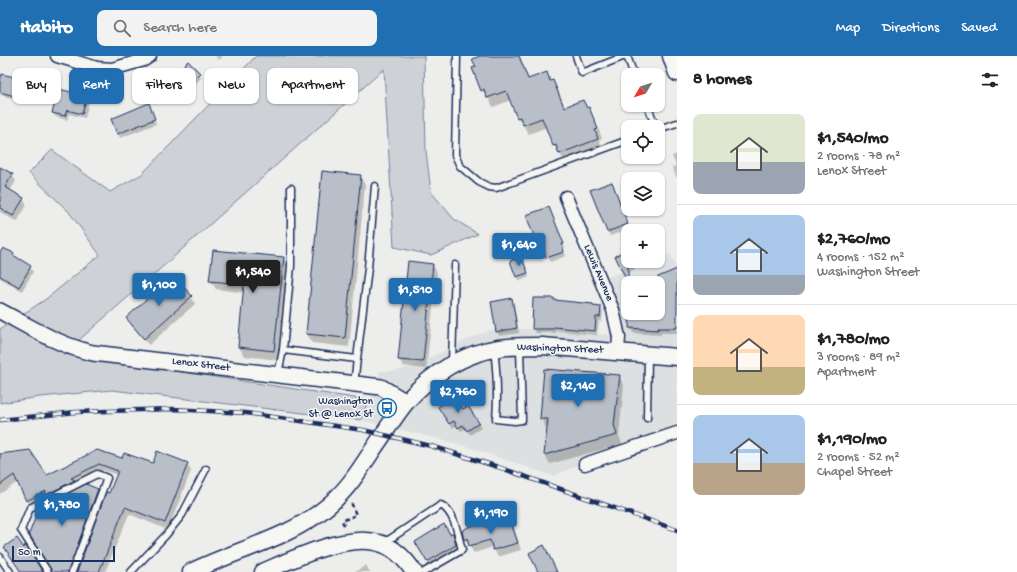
<!DOCTYPE html>
<html lang="en">
<head>
<meta charset="utf-8">
<style>
	:root { --surface:#fff; --page:#f2f2f2; --text:#202124; --muted:#757577; --line:#e0e0e0; --accent:#1f6fb2 }
	body { margin:0; font-family:"Gochi Hand",sans-serif; background:var(--page); color:var(--text); height:100vh; display:flex; flex-direction:column; font-size:15px; white-space:nowrap }
	* { box-sizing:border-box; margin:0 }
	p { font-size:13px; color:var(--muted) }
	.icon { flex:none; width:22px; height:22px; fill:none; stroke:currentColor; stroke-width:2; stroke-linecap:round; stroke-linejoin:round }
	.map { position:relative; flex:1; overflow:hidden }
	.sheet { display:flex; flex-direction:column; background:var(--surface); width:340px }
	.sheet>* { flex:none }
	.banner { position:absolute; left:12px; top:12px; width:380px; height:36px; display:flex; gap:8px }
	.needle { width:26px; rotate:231deg }
	.buttons { position:absolute; left:621px; top:12px; display:grid; gap:8px }
	.buttons a { display:grid; place-items:center; width:44px; height:44px; border-radius:8px; background:var(--surface); box-shadow:0 1px 3px #0004; font-size:20px }
	.scale { position:absolute; left:12px; bottom:10px; width:103px; box-sizing:border-box; padding-left:4px; border:2px solid #1b2f5e; border-top:0; font-size:11px; line-height:14px; white-space:nowrap; color:#1b2f5e; -webkit-text-stroke:3px #f6f6f2; paint-order:stroke }
	.price { position:absolute; translate:-50% -34px; padding:0 9px; border-radius:4px; background:var(--accent); color:#fff; font-size:13px; line-height:26px; filter:drop-shadow(0 1px 2px #0008) }
	.price::after { content:''; position:absolute; left:50%; top:24px; width:12px; height:9px; margin-left:-6px; background:inherit; clip-path:polygon(0 0,100% 0,50% 100%) }
	.price.current { background:#222; color:#fff }
	ul { padding:0; list-style:none }
	li { display:flex; align-items:center; gap:12px; height:100px; padding:0 16px }
	li+li { border-top:1px solid var(--line) }
	li span { display:grid; place-items:center; flex:none; width:112px; height:80px; border-radius:8px; color:#555 }
	li>.icon { margin-inline-start:auto }
	span .icon { width:48px; height:48px; fill:#fffc; stroke-width:1 }
	li b { font-size:17px }
	h2 { display:flex; justify-content:space-between; align-items:center; height:48px; padding:0 16px; font-size:17px }
	.pill { padding:0 14px; border-radius:8px; background:var(--surface); box-shadow:0 1px 3px #0004; font-size:14px; line-height:36px }
	.pill.current { background:var(--accent); color:#fff }
	header { display:flex; align-items:center; gap:24px; box-sizing:border-box; height:56px; padding:0 20px; background:var(--accent); color:#fff }
	header strong { font-size:19px }
	nav { display:flex; gap:22px; margin-inline-start:auto; font-size:14px }
	.search { width:280px; height:36px; background:var(--page); display:flex; align-items:center; gap:10px; box-sizing:border-box; padding:0 14px; border-radius:8px; color:var(--muted); font-size:15px }
	main { display:flex; flex:1; min-height:0 }
	.map>svg:first-child { display:block }
	.built { fill:#dde0e1; fill-rule:evenodd }
	.green { fill:#ced2d7; stroke:#74809a }
	.shadow { fill:#0003 }
	.building { fill:#b9bfc8; stroke:#1b2f5e }
	.lines { fill:none; stroke-linecap:round; stroke-linejoin:round }
	.service-casing { stroke:#1b2f5e; stroke-width:9 }
	.minor-casing { stroke:#1b2f5e; stroke-width:15 }
	.tertiary-casing { stroke:#1b2f5e; stroke-width:18 }
	.secondary-casing { stroke:#1b2f5e; stroke-width:19 }
	.path { stroke:#1b2f5e; stroke-width:2.5; stroke-dasharray:4 3; stroke-linecap:butt }
	.service { stroke:#f6f6f2; stroke-width:6 }
	.minor { stroke:#f6f6f2; stroke-width:12 }
	.tertiary { stroke:#f6f6f2; stroke-width:15 }
	.secondary { stroke:#f6f6f2; stroke-width:16 }
	.rail-casing { stroke:#1b2f5e; stroke-width:4.5 }
	.rail { stroke:#f6f6f2; stroke-width:3; stroke-dasharray:9; stroke-linecap:butt }
	.labels { text-anchor:middle; dominant-baseline:central; stroke-width:3; stroke-linejoin:round; paint-order:stroke }
	.street-label { font-size:11px; fill:#1b2f5e; stroke:#f6f6f2 }
	.poi-label { font-size:11px; fill:#1b2f5e; stroke:#f6f6f2; text-anchor:end }
</style>
</head>
<body>
<header>
<strong>Habito</strong>
<div class="search"><svg class="icon" aria-label="search" viewBox="0 0 24 24"><circle cx="10" cy="10" r="6"/><path d="M15 15l6 6"/></svg>Search here</div>
<nav><a>Map</a><a>Directions</a><a>Saved</a></nav>
</header>
<main>
<div class="map">
<svg width="677" height="516" viewBox="0 0 677 516">
	<rect width="100%" height="100%" fill="#edeeec"/>
	<filter id="ink" filterUnits="userSpaceOnUse"><feTurbulence type="fractalNoise" baseFrequency=".025" numOctaves="2"/><feDisplacementMap in="SourceGraphic" scale="8" xChannelSelector="R" yChannelSelector="G"/><feConvolveMatrix kernelMatrix="1 2 1 2 8 2 1 2 1" color-interpolation-filters="sRGB"/></filter>
	<g filter="url(#ink)">
		<path class="built" d="M671 198 677 214V369L553 420 462 389 361 364 380 315H395L411 311 468 283 491 274 526 273 625 280 620 258 608 221 652 205H658V203ZM628 227H658V257H628Z"/>
		<polygon class="green" points="256,0 424,0 426,95 431,136 454,163 478,178 431,199 394,191 384,13 150,222 63,298 368,344 361,364 112,334 40,341 0,347 0,273 46,243 100,199 69,156 29,117 52,94 110,136 142,118"/>
		<g class="shadow">
			<polygon points="215,0 223,0 219,4"/>
			<polygon points="483,0 520,0 529,24 546,17 551,25 553,25 558,34 565,52 583,45 594,62 602,82 599,84 603,92 566,107 554,90 547,71 529,78 518,62 511,44 493,51 489,43 487,43 482,34 477,12"/>
			<polygon points="199,18 201,22 184,39 170,24"/>
			<polygon points="29,26 32,31 27,47 1,39 0,38 0,29"/>
			<polygon points="86,41 89,46 85,62 69,58 67,64 56,61 53,57"/>
			<polygon points="151,53 156,68 120,82 112,63"/>
			<polygon points="677,98 677,123 672,111 676,110 672,100"/>
			<polygon points="0,112 12,119 16,125 10,135 23,143 27,149 17,166 0,156"/>
			<polygon points="323,116 360,120 365,129 349,291 312,287 307,278"/>
			<polygon points="612,128 630,173 610,180 592,135"/>
			<polygon points="551,156 565,192 563,193 566,200 550,206 546,199 542,201 536,188"/>
			<polygon points="628,195 628,205 642,205 644,208 625,218"/>
			<polygon points="0,197 13,198 15,202 30,211 33,216 22,235 0,222"/>
			<polygon points="284,202 289,211 279,304 244,300 239,291 245,237 216,233 210,224"/>
			<polygon points="523,206 529,221 520,225 517,221"/>
			<polygon points="433,209 437,216 426,313 403,310 399,303"/>
			<polygon points="677,214 677,277 661,277 661,279 633,277 630,272 631,257 658,257 658,227 647,226"/>
			<polygon points="191,241 195,248 149,289 131,269 127,262"/>
			<polygon points="511,244 514,248 519,277 499,280 497,275"/>
			<polygon points="555,245 592,249 594,251 601,252 603,256 602,266 599,265 597,279 556,275 556,277 536,277 533,272"/>
			<polygon points="619,320 624,329 619,379 622,388 550,408 545,399 548,372 546,372 541,362"/>
			<polygon points="440,351 462,354 468,351 481,372 470,379 466,372 461,375 457,369 452,372"/>
			<polygon points="97,395 123,404 153,409 187,408 191,415 168,474 129,458 105,516 78,516 117,419 103,414 76,428 78,431 49,446 47,443 31,451 18,426 0,438 0,399 47,420"/>
			<polygon points="97,434 101,441 73,516 54,516"/>
			<polygon points="510,465 514,472 521,494 498,501 493,491 474,497 465,483 463,475 486,472"/>
			<polygon points="453,479 458,493 430,509 416,486"/>
			<polygon points="366,509 370,516 355,516"/>
		</g>
		<g class="building">
			<polygon points="480,0 519,0 528,23 547,16 550,25 553,24 564,51 583,44 587,52 589,51 598,73 595,74 598,83 559,98 556,89 553,90 542,62 523,69 520,61 517,62 506,35 487,42 484,33 481,35 472,12 476,11 472,3"/>
			<polygon points="188,5 200,17 181,36 169,24"/>
			<polygon points="2,18 30,25 25,43 0,36 0,25"/>
			<polygon points="59,33 87,40 82,58 67,54 65,60 52,57"/>
			<polygon points="149,47 155,63 117,78 111,63"/>
			<polygon points="0,111 13,118 5,131 24,142 13,160 0,152"/>
			<polygon points="322,115 361,119 345,282 306,278"/>
			<polygon points="612,126 628,168 607,176 590,134"/>
			<polygon points="549,151 564,188 562,188 564,196 546,202 544,195 538,197 534,187 536,186 526,159"/>
			<polygon points="3,192 14,197 13,199 31,210 19,231 0,220 0,197"/>
			<polygon points="628,193 628,227 615,200"/>
			<polygon points="213,194 284,201 274,295 238,291 244,228 209,225"/>
			<polygon points="521,200 528,217 516,221 510,205"/>
			<polygon points="408,205 433,208 423,306 398,304"/>
			<polygon points="677,213 677,272 658,272 658,274 629,272 630,257 658,257 658,221"/>
			<polygon points="173,219 192,240 144,283 126,262"/>
			<polygon points="512,242 517,272 496,276 491,246"/>
			<polygon points="533,242 554,242 554,244 593,248 593,250 601,251 600,261 596,261 595,275 554,271 554,273 532,273"/>
			<polygon points="544,313 620,319 614,369 617,379 544,399 548,363 540,363"/>
			<polygon points="455,340 463,353 468,350 479,367 467,375 463,369 458,372 454,365 449,368 438,351"/>
			<polygon points="30,394 47,419 97,394 122,402 124,397 153,407 157,395 188,407 165,467 125,451 99,516 77,516 106,436 109,437 118,415 99,408 71,422 75,424 44,440 46,435 26,445 14,419 0,429 0,398"/>
			<polygon points="86,428 98,433 68,516 52,516 29,478 39,452"/>
			<polygon points="510,464 518,487 493,494 490,484 469,490 467,482 464,484 462,475 468,471 484,466 486,471"/>
			<polygon points="444,468 450,478 453,477 456,489 427,506 415,486"/>
			<polygon points="17,482 24,492 25,489 43,516 21,516 4,491"/>
			<polygon points="544,489 557,516 538,516 529,497"/>
		</g>
		<g class="lines">
			<g class="service-casing">
				<g id="service">
					<polyline points="457,0 455,99 460,110 479,126 489,131 496,132 628,84"/>
					<polyline points="576,0 582,17 625,0"/>
					<polyline points="627,0 634,19"/>
					<polyline points="647,49 656,71"/>
					<polyline points="658,73 677,67"/>
					<path d="M494 293C497 317 498 340 496 363L515 365 522 364 520 292"/>
					<polyline points="283,294 291,210 291,132"/>
					<polyline points="452,307 455,209"/>
					<polyline points="278,318 283,294 357,303"/>
					<polyline points="354,328 368,212 375,130"/>
					<polyline points="647,362 648,299"/>
					<path d="M384 487 441 449C455 457 458 479 462 494L424 516"/>
					<polyline points="0,501 10,516"/>
					<polyline points="48,516 21,474 30,452 97,418 107,422 72,516"/>
					<polyline points="131,516 166,479 182,459 206,413"/>
				</g>
			</g>
			<g class="minor-casing">
				<g id="minor">
					<polyline points="57,0 97,12 112,13 144,4 150,0"/>
					<polyline points="566,141 613,254 619,281 618,296"/>
					<polyline points="585,408 677,377"/>
				</g>
			</g>
			<g class="tertiary-casing">
				<path id="tertiary" d="M0 255C30 271 60 290 93 297L381 331 406 346"/>
			</g>
			<g class="secondary-casing">
				<g id="secondary">
					<polyline points="671,0 677,17"/>
					<path d="M191 516C237 493 290 483 329 449 348 433 361 412 374 392 385 377 395 359 407 345 431 318 464 297 499 292 513 290 527 290 542 290L677 301"/>
					<path d="M263 516C293 503 347 477 379 487 394 491 406 504 414 516"/>
				</g>
			</g>
			<polyline class="path" points="344,469 342,465 356,459 351,446"/>
			<use href="#service" class="service"/>
			<use href="#minor" class="minor"/>
			<use href="#tertiary" class="tertiary"/>
			<use href="#secondary" class="secondary"/>
			<g class="rail-casing">
				<polyline id="rail" points="0,364 76,356 172,353 246,357 363,374 431,390 498,411 677,474"/>
			</g>
			<use href="#rail" class="rail"/>
		</g>
	</g>
	<defs>
		<g id="bus-ring" transform="scale(1)"><circle r="9.5" fill="#f6f6f2" stroke="#1f6fb2" stroke-width="1.5"/><path d="M-5-6H5V4H4V6H2V4H-2V6H-4V4H-5ZM-3.5-4V0h7V-4ZM-3.5 1.2v1.5H-2V1.2ZM2 1.2v1.5H3.5V1.2Z" fill="#1f6fb2"/></g>
	</defs>
	<g fill-rule="evenodd">
		<use href="#bus-ring" x="387" y="352"/>
	</g>
	<g class="labels">
		<g class="street-label">
			<text transform="translate(598 217) rotate(67)">Lewis Avenue</text>
			<text transform="translate(560 293) rotate(2)">Washington Street</text>
			<text transform="translate(201 309) rotate(7)">Lenox Street</text>
		</g>
		<g class="poi-label">
			<text x="373" y="346">Washington<tspan x="373" dy="13">St @ Lenox St</tspan></text>
		</g>
	</g>
</svg>
<div class="buttons">
<a><svg class="needle" viewBox="-14 -14 28 28"><path d="M0-13l5 13h-10z" fill="#e53935"/><path d="M0 13l5-13h-10z" fill="#757577"/></svg></a>
<a><svg class="icon" aria-label="locate" viewBox="0 0 24 24"><circle cx="12" cy="12" r="6"/><path d="M12 2v4M12 18v4M2 12h4M18 12h4"/></svg></a>
<a><svg class="icon" aria-label="layers" viewBox="0 0 24 24"><path d="M12 4l9 5-9 5-9-5zM3 14l9 5 9-5"/></svg></a>
<a>+</a>
<a>−</a>
</div>
<div class="scale">50 m</div>
<b class="price" style="left:519px;top:211px">$1,640</b>
<b class="price current" style="left:253px;top:238px">$1,540</b>
<b class="price" style="left:159px;top:251px">$1,100</b>
<b class="price" style="left:415px;top:256px">$1,510</b>
<b class="price" style="left:578px;top:352px">$2,140</b>
<b class="price" style="left:458px;top:358px">$2,760</b>
<b class="price" style="left:62px;top:471px">$1,780</b>
<b class="price" style="left:491px;top:479px">$1,190</b>
<div class="banner">
<a class="pill">Buy</a>
<a class="pill current">Rent</a>
<a class="pill">Filters</a>
<a class="pill">New</a>
<a class="pill">Apartment</a>
</div>
</div>
<section class="sheet">
<h2>8 homes<svg class="icon" aria-label="filters" viewBox="0 0 24 24"><path d="M4 7h16M4 17h16"/><circle cx="9" cy="7" r="2"/><circle cx="15" cy="17" r="2"/></svg></h2>
<ul>
<li><span style="background:linear-gradient(#dfe7d0 60%,#9aa5b1 0)"><svg class="icon" aria-label="home" viewBox="0 0 24 24"><path d="M3 11l9-7 9 7M6 9v11h12V9"/></svg></span><div><b>$1,540/mo</b><p>2 rooms · 78 m²</p><p>Lenox Street</p></div></li>
<li><span style="background:linear-gradient(#a9c7e8 75%,#9aa5b1 0)"><svg class="icon" aria-label="home" viewBox="0 0 24 24"><path d="M3 11l9-7 9 7M6 9v11h12V9"/></svg></span><div><b>$2,760/mo</b><p>4 rooms · 152 m²</p><p>Washington Street</p></div></li>
<li><span style="background:linear-gradient(#ffd9b3 65%,#c2b280 0)"><svg class="icon" aria-label="home" viewBox="0 0 24 24"><path d="M3 11l9-7 9 7M6 9v11h12V9"/></svg></span><div><b>$1,780/mo</b><p>3 rooms · 89 m²</p><p>Apartment</p></div></li>
<li><span style="background:linear-gradient(#a9c7e8 60%,#b9a48a 0)"><svg class="icon" aria-label="home" viewBox="0 0 24 24"><path d="M3 11l9-7 9 7M6 9v11h12V9"/></svg></span><div><b>$1,190/mo</b><p>2 rooms · 52 m²</p><p>Chapel Street</p></div></li>
</ul>
</section>
</main>
</body>
</html>
